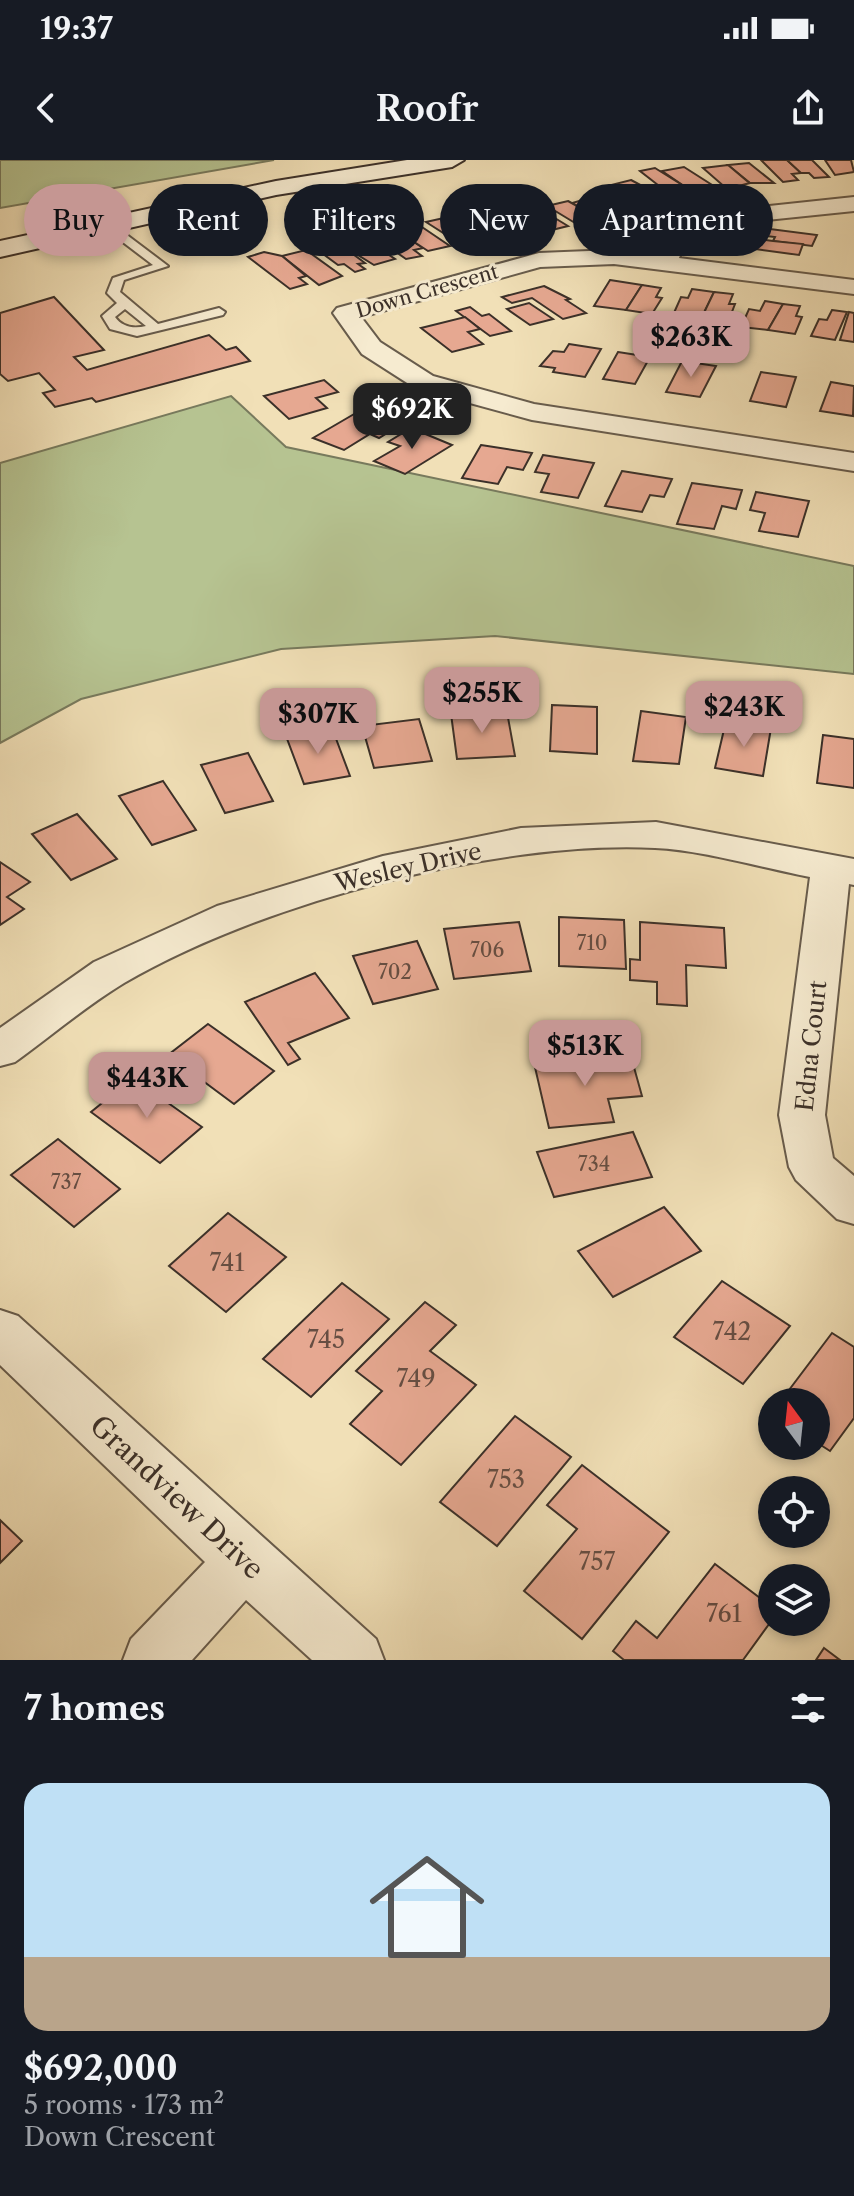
<!DOCTYPE html>
<html lang="en">
<head>
<meta charset="utf-8">
<style>
	:root { --surface:#171b24; --page:#20242c; --text:#f1f3f6; --muted:#9ea1a6; --accent:#c59692 }
	body { margin:0; font-family:"Libre Caslon Text",serif; background:var(--page); color:var(--text); height:100vh; display:flex; flex-direction:column; font-size:30px; white-space:nowrap }
	* { box-sizing:border-box; margin:0 }
	p { font-size:26px; color:var(--muted) }
	.icon { flex:none; width:44px; height:44px; fill:none; stroke:currentColor; stroke-width:2; stroke-linecap:round; stroke-linejoin:round }
	.map { position:relative; height:1500px; overflow:hidden }
	.side { display:flex; flex-direction:column; background:var(--surface); flex:1 }
	.side>* { flex:none }
	.top-card { position:absolute; left:24px; top:24px; width:806px; height:72px; display:flex; gap:16px }
	.needle { width:52px; rotate:345deg }
	.tools { position:absolute; left:758px; top:1228px; display:grid; gap:16px }
	.tools a { display:grid; place-items:center; width:72px; height:72px; border-radius:50%; background:var(--surface); box-shadow:0 4px 12px #0003; font-size:40px }
	.price { position:absolute; translate:-50% -68px; padding:0 18px; border-radius:16px; background:var(--accent); color:#111; font-size:26px; line-height:52px; filter:drop-shadow(0 2px 4px #0008) }
	.price::after { content:''; position:absolute; left:50%; top:48px; width:24px; height:18px; margin-left:-12px; background:inherit; clip-path:polygon(0 0,100% 0,50% 100%) }
	.price.active { background:#222; color:#fff }
	ul { padding:0; list-style:none }
	li { display:grid; align-content:center; gap:16px; height:424px; padding:0 24px }
	li span { display:grid; place-items:center; height:248px; border-radius:24px; color:#555 }
	li>.icon { margin-inline-start:auto }
	span .icon { width:144px; height:144px; fill:#fffc; stroke-width:1 }
	li b { font-size:34px }
	h2 { display:flex; justify-content:space-between; align-items:center; height:96px; padding:0 24px; font-size:34px }
	.pill { padding:0 28px; border-radius:36px; background:var(--surface); box-shadow:0 4px 12px #0003; font-size:28px; line-height:72px }
	.pill.active { background:var(--accent); color:#111 }
	.status { display:flex; justify-content:space-between; align-items:center; height:56px; padding:0 40px; background:var(--surface); direction:ltr }
	.status svg { height:22px; fill:currentColor }
	header { display:flex; justify-content:space-between; align-items:center; height:104px; padding:0 24px; background:var(--surface); font-size:36px; font-weight:600 }
	.map>svg:first-child { display:block }
	.green { fill:#b6c391; stroke:#787a5d; stroke-width:2 }
	.building { fill:#e6a891; stroke:#3b3029; stroke-width:2 }
	.lines { fill:none; stroke-linecap:round; stroke-linejoin:round }
	.lane-casing { stroke:#685c4c; stroke-width:4 }
	.street-casing { stroke:#685c4c; stroke-width:4 }
	.secondary-casing { stroke:#3b3029; stroke-width:4 }
	.lane { fill:#f6ebd0; fill-rule:evenodd }
	.street { fill:#f6ebd0; fill-rule:evenodd }
	.secondary { fill:#f6ebd0; fill-rule:evenodd }
	.labels { text-anchor:middle; dominant-baseline:central; stroke-width:6; stroke-linejoin:round; paint-order:stroke }
	.far-street-label { font-size:20px; fill:#3b3029; stroke:#f6ebd0 }
	.number-label { font-size:20px; fill:#664e43 }
	.street-label { font-size:24px; fill:#3b3029; stroke:#f6ebd0 }
	.near-number-label { font-size:24px; fill:#664e43 }
	.near-street-label { font-size:28px; fill:#3b3029; stroke:#f6ebd0 }
</style>
</head>
<body>
<div class="status"><b>19:37</b><svg viewBox="0 0 49 12"><path d="M0 12V9h3v3zM5 12V6h3v6zM10 12V3h3v9zM15 12V0h3v12zM26 1h20v11H26zM47 4h2v5h-2z"/></svg></div>
<header><svg class="icon" aria-label="back" viewBox="0 0 24 24"><path d="M15 5l-7 7 7 7"/></svg>Roofr<svg class="icon" aria-label="share" viewBox="0 0 24 24"><path d="M12 15V3M7 8l5-5 5 5M5 13v7h14v-7"/></svg></header>
<div class="map">
<svg width="854" height="1500" viewBox="0 0 854 1500">
	<rect width="100%" height="100%" fill="#f1e0b7"/>
	<filter id="stains"><feTurbulence type="fractalNoise" baseFrequency=".0025" numOctaves="4"/><feColorMatrix values="0 0 0 0 .2 0 0 0 0 .09 0 0 0 0 .02 0 0 0 .5 -.17"/></filter>
	<radialGradient id="worn" r=".72"><stop offset=".6" stop-color="#630" stop-opacity="0"/><stop offset="1" stop-color="#630" stop-opacity=".3"/></radialGradient>
	<g class="green">
		<polygon points="0,0 274,0 0,48"/>
		<polygon points="231,236 286,287 854,406 854,514 495,476 281,489 81,539 0,583 0,303"/>
	</g>
	<g class="building">
		<polygon points="761,0 787,0 801,13 792,14 798,20 783,22"/>
		<polygon points="787,0 812,0 829,17 814,18 809,13 801,13"/>
		<polygon points="825,0 851,0 854,12 835,15"/>
		<polygon points="749,3 774,23 750,23 728,5"/>
		<polygon points="728,5 747,21 750,23 727,29 703,8"/>
		<polygon points="684,7 720,30 705,33 694,26 687,28 662,11"/>
		<polygon points="655,8 687,28 691,30 672,36 640,11"/>
		<polygon points="631,20 665,38 651,41 637,39 611,25"/>
		<polygon points="614,26 640,41 633,43 640,47 626,50 594,31"/>
		<polygon points="593,37 628,57 603,61 572,43"/>
		<polygon points="568,41 597,57 589,59 599,65 585,69 547,46"/>
		<polygon points="535,46 568,66 548,71 513,52"/>
		<polygon points="508,49 513,52 538,66 520,74 487,53"/>
		<polygon points="471,51 506,74 480,76 448,57"/>
		<polygon points="448,57 477,74 468,76 477,82 462,85 426,62"/>
		<polygon points="386,64 423,88 414,90 422,96 406,99 363,69"/>
		<polygon points="419,65 450,86 428,91 396,70"/>
		<polygon points="762,68 817,75 812,86 773,81 775,77 758,75"/>
		<polygon points="364,78 395,99 374,105 340,84"/>
		<polygon points="752,78 773,81 803,84 799,95 748,88"/>
		<polygon points="338,83 365,103 358,104 365,109 355,112 344,104 338,105 315,88"/>
		<polygon points="306,90 342,116 319,125 282,96"/>
		<polygon points="264,92 282,96 306,116 299,118 307,124 290,129 248,97"/>
		<polygon points="610,120 642,125 626,150 594,146"/>
		<polygon points="642,125 661,128 656,137 662,138 652,154 626,150"/>
		<polygon points="544,126 570,139 566,140 586,153 563,159 532,138 512,143 502,137"/>
		<polygon points="692,129 714,132 701,159 673,155 681,137 688,138"/>
		<polygon points="714,132 733,134 729,144 735,144 728,162 701,159"/>
		<polygon points="54,137 104,190 74,197 87,210 209,175 226,190 236,187 250,201 96,242 92,238 55,247 43,233 55,230 39,213 8,221 0,214 0,153"/>
		<polygon points="765,141 783,144 768,170 741,167 749,149 760,151"/>
		<polygon points="529,143 553,159 530,165 507,149"/>
		<polygon points="783,144 800,146 796,156 802,157 795,174 768,170"/>
		<polygon points="470,147 482,156 489,154 511,171 490,176 456,151"/>
		<polygon points="832,150 847,152 835,180 811,176 819,159 827,160"/>
		<polygon points="849,152 854,153 854,182 840,180"/>
		<polygon points="465,157 480,169 468,172 483,184 452,192 421,168"/>
		<polygon points="569,184 601,189 585,217 553,212 555,208 540,206 553,191 564,192"/>
		<polygon points="618,192 650,197 635,224 603,219"/>
		<polygon points="682,201 716,206 700,237 666,232"/>
		<polygon points="761,212 796,217 786,247 750,241"/>
		<polygon points="324,220 338,232 316,238 327,248 289,259 264,236"/>
		<polygon points="831,222 854,226 853,256 820,251"/>
		<polygon points="361,250 400,265 379,278 370,274 344,290 313,278"/>
		<polygon points="411,268 452,285 405,314 374,301 400,286 388,282"/>
		<polygon points="481,285 532,293 523,310 507,307 498,324 462,318"/>
		<polygon points="543,295 594,303 578,338 541,332 549,314 535,312"/>
		<polygon points="622,311 672,319 664,337 650,335 642,352 605,346"/>
		<polygon points="692,323 742,330 736,349 722,346 714,369 677,364"/>
		<polygon points="756,332 809,341 798,377 759,371 765,353 750,350"/>
		<polygon points="552,545 597,547 597,594 550,591"/>
		<polygon points="641,551 686,557 679,604 633,601"/>
		<polygon points="507,552 515,596 457,599 451,554"/>
		<polygon points="419,559 432,601 374,608 362,566"/>
		<polygon points="726,561 771,568 763,616 715,608"/>
		<polygon points="332,568 350,616 304,624 286,576"/>
		<polygon points="823,575 854,579 854,628 817,623"/>
		<polygon points="248,593 273,641 225,653 201,605"/>
		<polygon points="163,621 196,670 152,685 119,636"/>
		<polygon points="77,654 117,699 71,720 32,674"/>
		<polygon points="0,702 30,722 7,737 24,749 0,765"/>
		<polygon points="559,757 624,760 626,809 559,806"/>
		<polygon points="519,762 531,811 454,819 444,769"/>
		<polygon points="640,762 724,768 726,808 686,805 687,846 657,844 657,822 630,820 630,799 640,800"/>
		<polygon points="417,781 438,829 373,844 353,796"/>
		<polygon points="315,813 349,858 288,883 300,899 288,905 245,842"/>
		<polygon points="208,864 274,911 234,944 168,895"/>
		<polygon points="630,893 642,936 608,939 614,962 549,968 534,903"/>
		<polygon points="133,918 202,967 160,1003 91,952"/>
		<polygon points="633,972 652,1017 554,1037 537,992"/>
		<polygon points="58,979 120,1029 74,1067 11,1015"/>
		<polygon points="664,1047 701,1091 613,1137 578,1091"/>
		<polygon points="228,1053 286,1097 226,1152 169,1106"/>
		<polygon points="722,1121 790,1166 743,1224 674,1177"/>
		<polygon points="342,1123 389,1159 311,1237 263,1199"/>
		<polygon points="425,1142 456,1165 430,1191 476,1225 401,1305 350,1264 382,1231 356,1211"/>
		<polygon points="832,1173 854,1187 854,1258 830,1291 816,1282 816,1242 780,1242"/>
		<polygon points="515,1256 571,1297 497,1386 440,1342"/>
		<polygon points="582,1305 669,1372 582,1479 524,1431 577,1369 547,1345"/>
		<polygon points="0,1360 22,1381 0,1403"/>
		<polygon points="715,1404 772,1447 772,1460 743,1500 624,1500 613,1491 636,1461 657,1478"/>
		<polygon points="824,1488 840,1500 816,1500"/>
	</g>
	<g class="lines">
		<g class="lane-casing">
			<path id="lane" d="M103 63H111L168 106 124 120 120 132 158 164 219 148 225 152 223 155 137 176 110 169 102 156 117 143 107 133 113 118 153 105 103 67ZM125 149 146 166C134 169 122 167 115 157Z"/>
		</g>
		<g class="street-casing">
			<g id="street">
				<polygon points="854,37 854,51 718,65 686,81 679,98 854,120 854,134 614,104 540,107 361,157 380,182 433,216 534,244 854,293 854,311 532,260 415,228 362,194 333,153 337,148 539,93 614,90 657,95 668,72 713,52"/>
				<path d="M656 662 854 699V725L849 724 825 955 833 998 854 1016V1064L837 1059 796 1020 789 1007 779 955 810 717C763 708 702 690 655 688 496 680 261 743 124 823 86 846 51 876 15 902L0 906V868L94 802 217 746 383 696 521 668Z"/>
				<polygon points="0,1150 18,1156 376,1479 384,1500 312,1500 246,1440 192,1500 123,1500 131,1479 205,1402 0,1205"/>
			</g>
		</g>
		<g class="secondary-casing">
			<polygon id="secondary" points="407,0 464,0 452,7 276,35 0,97 0,81 276,21"/>
		</g>
		<use href="#lane" class="lane"/>
		<use href="#street" class="street"/>
		<use href="#secondary" class="secondary"/>
	</g>
	<g class="labels">
		<g class="far-street-label">
			<text transform="translate(427 131) rotate(-16)">Down Crescent</text>
		</g>
		<g class="number-label">
			<text x="592" y="783">710</text>
			<text x="487" y="790">706</text>
			<text x="395" y="812">702</text>
			<text x="594" y="1004">734</text>
			<text x="66" y="1022">737</text>
		</g>
		<g class="street-label">
			<text transform="translate(408 707) rotate(-13)">Wesley Drive</text>
			<text transform="translate(811 886) rotate(-84)">Edna Court</text>
		</g>
		<g class="near-number-label">
			<text x="227" y="1102">741</text>
			<text x="732" y="1171">742</text>
			<text x="326" y="1179">745</text>
			<text x="416" y="1218">749</text>
			<text x="506" y="1319">753</text>
			<text x="597" y="1401">757</text>
			<text x="724" y="1453">761</text>
		</g>
		<g class="near-street-label">
			<text transform="translate(177 1337) rotate(43)">Grandview Drive</text>
		</g>
	</g>
	<rect width="100%" height="100%" filter="url(#stains)"/>
	<rect width="100%" height="100%" fill="url(#worn)"/>
</svg>
<div class="tools">
<a><svg class="needle" viewBox="-14 -14 28 28"><path d="M0-13l5 13h-10z" fill="#e53935"/><path d="M0 13l5-13h-10z" fill="#9ea1a6"/></svg></a>
<a><svg class="icon" aria-label="locate" viewBox="0 0 24 24"><circle cx="12" cy="12" r="6"/><path d="M12 2v4M12 18v4M2 12h4M18 12h4"/></svg></a>
<a><svg class="icon" aria-label="layers" viewBox="0 0 24 24"><path d="M12 4l9 5-9 5-9-5zM3 14l9 5 9-5"/></svg></a>
</div>
<b class="price" style="left:691px;top:219px">$263K</b>
<b class="price active" style="left:412px;top:291px">$692K</b>
<b class="price" style="left:482px;top:575px">$255K</b>
<b class="price" style="left:744px;top:589px">$243K</b>
<b class="price" style="left:318px;top:596px">$307K</b>
<b class="price" style="left:585px;top:928px">$513K</b>
<b class="price" style="left:147px;top:960px">$443K</b>
<div class="top-card">
<a class="pill active">Buy</a>
<a class="pill">Rent</a>
<a class="pill">Filters</a>
<a class="pill">New</a>
<a class="pill">Apartment</a>
</div>
</div>
<section class="side">
<h2>7 homes<svg class="icon" aria-label="filters" viewBox="0 0 24 24"><path d="M4 7h16M4 17h16"/><circle cx="9" cy="7" r="2"/><circle cx="15" cy="17" r="2"/></svg></h2>
<ul>
<li><span style="background:linear-gradient(#bfe0f5 70%,#b9a48a 0)"><svg class="icon" aria-label="home" viewBox="0 0 24 24"><path d="M3 11l9-7 9 7M6 9v11h12V9"/></svg></span><div><b>$692,000</b><p>5 rooms · 173 m²</p><p>Down Crescent</p></div></li>
</ul>
</section>
</body>
</html>
